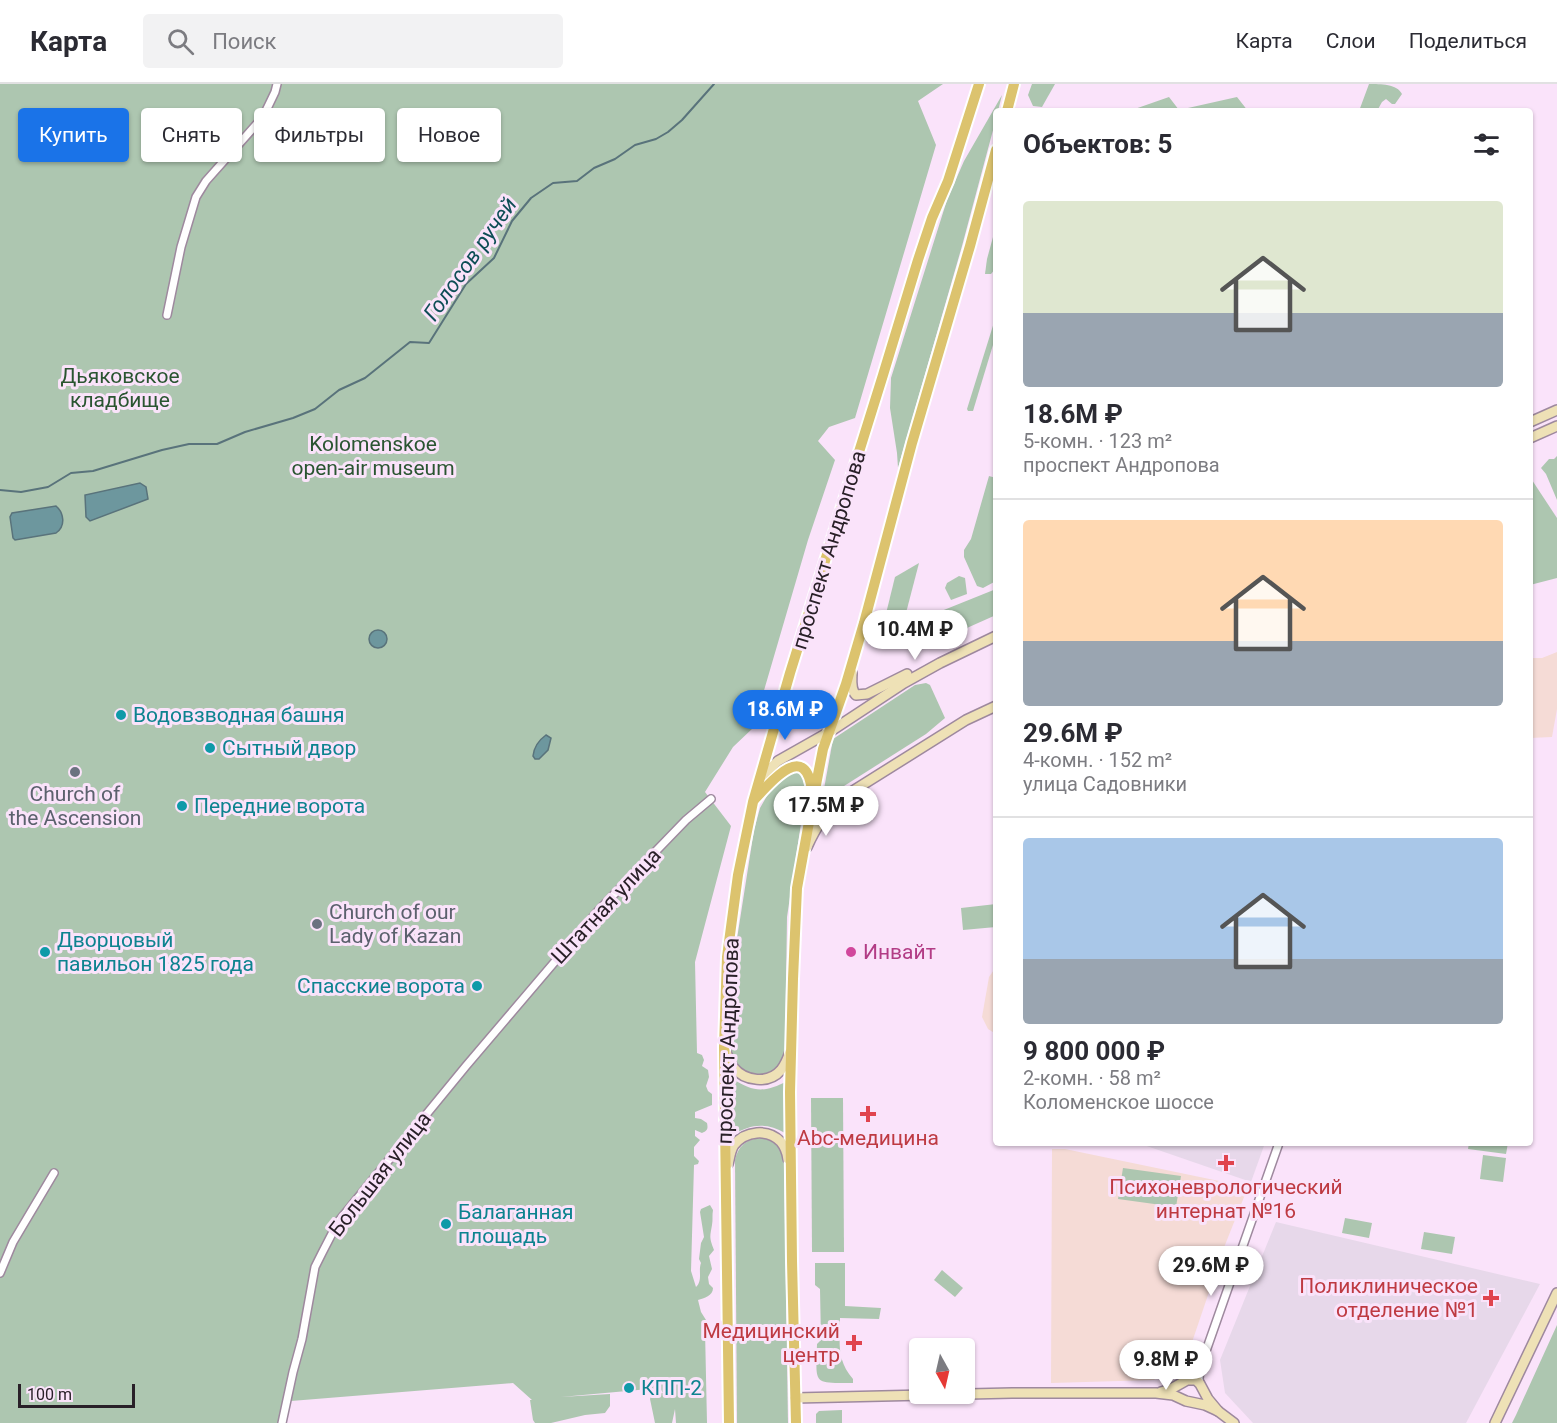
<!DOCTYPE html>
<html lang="ru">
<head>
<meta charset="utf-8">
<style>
	:root { --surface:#fff; --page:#f2f2f3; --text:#2b2b33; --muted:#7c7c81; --line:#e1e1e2; --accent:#1a73e8 }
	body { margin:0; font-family:Roboto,sans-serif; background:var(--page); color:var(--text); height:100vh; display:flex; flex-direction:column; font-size:22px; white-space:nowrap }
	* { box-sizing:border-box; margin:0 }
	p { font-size:20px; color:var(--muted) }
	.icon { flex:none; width:33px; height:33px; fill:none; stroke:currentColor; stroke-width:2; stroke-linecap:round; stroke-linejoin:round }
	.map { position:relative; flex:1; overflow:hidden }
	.panel { position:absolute; left:993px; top:24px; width:540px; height:1038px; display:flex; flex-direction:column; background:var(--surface); border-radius:6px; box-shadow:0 2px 4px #0004 }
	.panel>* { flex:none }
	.hud { position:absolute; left:18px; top:24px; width:570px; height:54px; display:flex; gap:12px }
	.needle { width:39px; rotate:172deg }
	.buttons { position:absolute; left:909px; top:1254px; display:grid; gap:12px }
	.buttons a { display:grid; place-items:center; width:66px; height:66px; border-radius:6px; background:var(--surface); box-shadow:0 2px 4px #0004; font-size:30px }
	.scale { position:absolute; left:18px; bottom:15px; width:117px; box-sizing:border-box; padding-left:6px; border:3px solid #292028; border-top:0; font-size:16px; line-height:21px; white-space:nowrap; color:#292028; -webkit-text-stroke:4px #fae3fa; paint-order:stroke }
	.price { position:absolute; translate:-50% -51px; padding:0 14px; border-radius:21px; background:#fff; color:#222; font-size:20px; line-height:39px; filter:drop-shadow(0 2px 3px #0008) }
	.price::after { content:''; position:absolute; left:50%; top:36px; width:18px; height:14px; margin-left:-9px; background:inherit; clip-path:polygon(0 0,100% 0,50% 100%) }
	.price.active { background:var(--accent); color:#fff }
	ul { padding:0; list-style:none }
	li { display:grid; align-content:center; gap:12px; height:318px; padding:0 30px }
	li+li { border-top:2px solid var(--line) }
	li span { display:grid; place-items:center; height:186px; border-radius:6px; color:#555 }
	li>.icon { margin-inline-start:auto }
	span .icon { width:108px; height:108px; fill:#fffc; stroke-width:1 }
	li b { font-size:26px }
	h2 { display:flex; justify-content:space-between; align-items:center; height:72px; padding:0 30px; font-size:26px }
	.tag { padding:0 21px; border-radius:6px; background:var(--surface); box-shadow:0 2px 4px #0004; font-size:21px; line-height:54px }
	.tag.active { background:var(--accent); color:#fff }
	header { display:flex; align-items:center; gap:36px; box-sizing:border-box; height:84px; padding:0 30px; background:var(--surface); border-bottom:2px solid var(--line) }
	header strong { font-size:28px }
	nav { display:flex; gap:33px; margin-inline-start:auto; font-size:21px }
	.search { width:420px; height:54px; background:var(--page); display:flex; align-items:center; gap:15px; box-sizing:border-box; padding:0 21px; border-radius:6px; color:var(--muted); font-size:22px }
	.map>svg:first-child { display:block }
	.education { fill:#f5dbd6 }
	.medical { fill:#e7d8ea }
	.green { fill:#adc6b0 }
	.water { fill:#6d979e; stroke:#59737b; stroke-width:1.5 }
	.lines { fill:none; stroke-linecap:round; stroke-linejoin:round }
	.stream { stroke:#59737b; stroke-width:2 }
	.street-casing { stroke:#9e899e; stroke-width:10 }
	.secondary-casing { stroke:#9e899e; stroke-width:12 }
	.primary-casing { stroke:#fff; stroke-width:14 }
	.street { stroke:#fff; stroke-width:7 }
	.secondary { stroke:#eee1b6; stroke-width:9 }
	.primary { stroke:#dcc36e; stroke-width:10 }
	.culture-dot { fill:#0f9aa8; stroke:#fae3fa; stroke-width:2 }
	.worship-dot { fill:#6b7280; stroke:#fae3fa; stroke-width:2 }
	.hotel-dot { fill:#d1479c; stroke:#fae3fa; stroke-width:2 }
	.health-dot { fill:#e0444e; stroke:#fae3fa; stroke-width:2 }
	.labels { text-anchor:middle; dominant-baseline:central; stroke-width:6; stroke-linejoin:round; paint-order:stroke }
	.park-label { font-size:21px; fill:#2a5531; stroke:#fae3fa }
	.street-label { font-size:21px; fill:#292028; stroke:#fae3fa }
	.culture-label { font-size:21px; fill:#0d838f; stroke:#fae3fa; text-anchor:start }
	.worship-label { font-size:21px; fill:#5b616d; stroke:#fae3fa }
	.hotel-label { font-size:21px; fill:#b23c85; stroke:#fae3fa; text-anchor:start }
	.health-label { font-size:21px; fill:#be3a42; stroke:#fae3fa }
	.water-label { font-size:22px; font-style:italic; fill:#0e4e56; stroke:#fae3fa }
</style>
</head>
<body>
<header>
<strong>Карта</strong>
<div class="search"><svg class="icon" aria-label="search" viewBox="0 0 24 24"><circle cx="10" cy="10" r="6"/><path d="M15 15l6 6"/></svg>Поиск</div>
<nav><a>Карта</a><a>Слои</a><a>Поделиться</a></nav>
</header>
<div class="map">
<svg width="1557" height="1339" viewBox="0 0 1557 1339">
	<rect width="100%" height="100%" fill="#fae3fa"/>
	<g class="education">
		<polygon points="1557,568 1557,625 1552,653 1530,654 1530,574 1542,574"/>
		<polygon points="996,883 996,950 988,945 982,933 989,893"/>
		<polygon points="1052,1065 1065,1065 1248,1103 1225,1161 1189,1267 1154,1296 1051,1299"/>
	</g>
	<g class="medical">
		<polygon points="1138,1059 1265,1059 1251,1098"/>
		<polygon points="1276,1138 1540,1200 1466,1339 1253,1339 1225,1309 1220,1276"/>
	</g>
	<g class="green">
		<path d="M0 0H943L918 17 936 61 855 334 829 343 818 357 835 376 808 456 753 644 733 663 705 708 731 742 695 878 697 969 702 971 704 976 702 982 708 986 709 993 706 1002 708 1007 712 1010V1021L695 1028V1034L701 1035 707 1039C708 1044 708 1047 702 1049L695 1046V1052L700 1056 694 1063V1072L699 1077 698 1080 694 1081 691 1187 696 1203C703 1196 698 1187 701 1179L699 1175 701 1159 704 1153 700 1128 701 1125 710 1121 713 1126C712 1131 713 1136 712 1141 710 1153 709 1153 714 1166L709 1172 712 1185 708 1193 709 1200 713 1204C713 1212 704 1214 698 1216L701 1228 706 1236 704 1239 705 1246 707 1339H676L675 1325 672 1339H655L650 1315 651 1311 663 1309 660 1304 561 1313 610 1310V1322L605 1329 585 1331 551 1339H535L533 1336 530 1316H532L513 1299 291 1317 286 1339H0Z"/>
		<polygon points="1032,0 1055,0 1042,23 1033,22 1028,11"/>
		<path d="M1369 0C1381 0 1397 0 1402 10L1395 20H1392L1386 15 1382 18 1377 27H1359Z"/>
		<polygon points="1002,11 998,27 996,27 996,35 962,162 898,384 897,369 890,324 891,294 947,116 964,77"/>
		<polygon points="1169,13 1179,26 1237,13 1248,27 1129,27"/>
		<polygon points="996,142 996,181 995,185 991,190 985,190 987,175"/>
		<polygon points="996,232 996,251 973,327 968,327 967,325"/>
		<polygon points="1557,372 1557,416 1546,390 1541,384 1549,375 1554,375"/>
		<polygon points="989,392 996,394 996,497 983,504 977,502 964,473 964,466 971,455"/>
		<polygon points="1530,393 1557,434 1557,494 1530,501"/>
		<polygon points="919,479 900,552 891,555 881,550 895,493"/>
		<polygon points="959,492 965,494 967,510 951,516 945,504 947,499"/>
		<polygon points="996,505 996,531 931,560 919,536"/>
		<polygon points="926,599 930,601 945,634 926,650 822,716 833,655 915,601"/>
		<path d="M797 687C806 691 806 697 806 706L787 833 785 971C780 990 753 999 739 984 736 981 733 975 731 971L736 861 754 746 760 724 772 703 785 691Z"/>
		<polygon points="996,820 996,843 963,846 961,824"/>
		<path d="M733 995C753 1008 765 1009 787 997L785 1049C767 1038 750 1040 733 1051Z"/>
		<polygon points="811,1014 843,1014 844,1168 812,1168"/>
		<path d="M761 1054C774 1056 780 1063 784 1075L788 1339H737L735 1076C738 1062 746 1055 761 1054Z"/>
		<polygon points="1469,1059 1508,1059 1506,1070 1468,1065"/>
		<polygon points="1483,1071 1506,1074 1503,1098 1480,1095"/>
		<polygon points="1123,1084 1181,1092 1176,1123 1118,1115"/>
		<polygon points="1345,1134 1372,1139 1369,1154 1342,1149"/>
		<polygon points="1424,1148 1455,1153 1452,1170 1421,1165"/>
		<path d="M815 1179H845V1222L881 1224 879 1235 840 1234C840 1259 836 1275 853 1295V1299C812 1299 816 1301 817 1260L821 1256 820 1205 815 1201Z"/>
		<polygon points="942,1186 963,1204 955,1213 934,1196"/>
		<polygon points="1557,1241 1557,1339 1512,1339 1516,1331"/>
		<polygon points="842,1326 842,1339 816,1339 816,1330 819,1327"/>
	</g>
	<g class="water">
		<polygon points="140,399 146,403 148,415 90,437 86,433 85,411"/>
		<path d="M56 422C64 429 66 442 56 449L15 456 13 454 10 433 12 429Z"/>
		<circle cx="378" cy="555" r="9"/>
		<path d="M546 651 551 654 548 666 539 675H535L533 672C534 663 539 656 546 651Z"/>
	</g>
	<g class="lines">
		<polyline class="stream" points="0,406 21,408 48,403 71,389 93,387 162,366 189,360 217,360 245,348 293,334 315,325 339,306 365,294 410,258 429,259 466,200 494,174 512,137 531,114 553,99 577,97 594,84 615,75 635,61 656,55 668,48 682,36 714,0"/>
		<g class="street-casing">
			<g id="street">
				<polyline points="167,231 181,163 196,113 206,97 263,33 275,8 277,0"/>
				<polyline points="0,1189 13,1158 54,1089"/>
				<polyline points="1200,1300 1199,1295 1200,1284 1279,1059"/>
				<polyline points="282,1339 293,1288 302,1255 315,1183 322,1169 338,1138 466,982 598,827 686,736 711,715"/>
			</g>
		</g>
		<g class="secondary-casing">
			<g id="secondary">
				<polyline points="1530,338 1557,326"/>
				<polyline points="1530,354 1557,342"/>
				<path d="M852 589C852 596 850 605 856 611L867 610 907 590"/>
				<polyline points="761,693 778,677 831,647 904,599 940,579 996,552"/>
				<path d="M807 763C815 745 824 729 840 715L966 636 996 622"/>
				<path d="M725 966C727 971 730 978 733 983 745 998 769 1000 781 986 785 981 788 974 790 968"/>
				<path d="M728 1080C730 1073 730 1067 734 1061 745 1047 768 1044 781 1058 785 1063 787 1068 788 1075"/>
				<polyline points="1161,1308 1171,1305 1187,1296 1196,1296 1200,1300 1208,1315 1218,1327 1234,1339"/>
				<polyline points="795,1314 1012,1309 1156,1309 1173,1311 1186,1317 1205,1321 1218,1327"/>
				<polyline points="1495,1339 1557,1209"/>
			</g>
		</g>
		<g class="primary-casing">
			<g id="primary">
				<polyline points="1007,27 1014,0"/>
				<path d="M755 715C771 697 806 656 812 707"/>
				<polyline points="729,1339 724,963 727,873 738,791 753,718 790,589 883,291 918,176 932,134 948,97 979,0"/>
				<polyline points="796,1339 792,1177 790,1008 793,895 797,804 813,716 823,665 846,600 864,539 912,359 970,162 996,66"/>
			</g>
		</g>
		<use href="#street" class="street"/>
		<use href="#secondary" class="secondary"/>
		<use href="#primary" class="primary"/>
	</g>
	<g class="culture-dot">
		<circle cx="121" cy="631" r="6"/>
		<circle cx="210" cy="664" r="6"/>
		<circle cx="182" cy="722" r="6"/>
		<circle cx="45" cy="868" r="6"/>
		<circle cx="477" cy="902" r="6"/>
		<circle cx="446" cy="1140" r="6"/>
		<circle cx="629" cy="1304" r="6"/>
	</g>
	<g class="worship-dot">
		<circle cx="75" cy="688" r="6"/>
		<circle cx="317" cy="840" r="6"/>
	</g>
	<circle class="hotel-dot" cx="851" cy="868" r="6"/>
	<g class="health-dot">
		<path d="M865 1021h6v6h6v6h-6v6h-6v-6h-6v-6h6z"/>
		<path d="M1223 1070h6v6h6v6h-6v6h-6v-6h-6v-6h6z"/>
		<path d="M1488 1205h6v6h6v6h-6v6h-6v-6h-6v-6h6z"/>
		<path d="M851 1250h6v6h6v6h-6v6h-6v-6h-6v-6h6z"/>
	</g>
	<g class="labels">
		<g class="park-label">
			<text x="120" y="292">Дьяковское<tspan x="120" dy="24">кладбище</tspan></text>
			<text x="373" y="360">Kolomenskoe<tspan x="373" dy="24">open-air museum</tspan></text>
		</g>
		<g class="street-label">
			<text transform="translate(829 466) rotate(-73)">проспект Андропова</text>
			<text transform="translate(606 822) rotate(-47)">Штатная улица</text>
			<text transform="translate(728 957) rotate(-88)">проспект Андропова</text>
			<text transform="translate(380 1090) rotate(-52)">Большая улица</text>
		</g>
		<g class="culture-label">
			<text x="133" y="631">Водовзводная башня</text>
			<text x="222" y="664">Сытный двор</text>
			<text x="194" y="722">Передние ворота</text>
			<text x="57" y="856">Дворцовый<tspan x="57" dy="24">павильон 1825 года</tspan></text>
			<text x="465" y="902" text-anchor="end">Спасские ворота</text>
			<text x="458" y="1128">Балаганная<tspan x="458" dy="24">площадь</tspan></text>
			<text x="641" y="1304">КПП-2</text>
		</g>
		<g class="worship-label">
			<text x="75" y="710">Church of<tspan x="75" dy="24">the Ascension</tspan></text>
			<text x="329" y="828" text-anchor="start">Church of our<tspan x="329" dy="24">Lady of Kazan</tspan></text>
		</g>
		<g class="hotel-label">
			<text x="863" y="868">Инвайт</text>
		</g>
		<g class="health-label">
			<text x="868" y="1054">Abc-медицина</text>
			<text x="1226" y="1103">Психоневрологический<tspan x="1226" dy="24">интернат №16</tspan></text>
			<text x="1478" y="1202" text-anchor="end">Поликлиническое<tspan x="1478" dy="24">отделение №1</tspan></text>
			<text x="840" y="1247" text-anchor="end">Медицинский<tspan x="840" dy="24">центр</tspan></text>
		</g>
		<g class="water-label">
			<text transform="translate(470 175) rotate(-55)">Голосов ручей</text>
		</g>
	</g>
</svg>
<div class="buttons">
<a><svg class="needle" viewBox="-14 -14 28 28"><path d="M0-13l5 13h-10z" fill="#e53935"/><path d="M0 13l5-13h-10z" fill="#7c7c81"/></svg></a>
</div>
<div class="scale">100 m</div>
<b class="price" style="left:915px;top:577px">10.4M ₽</b>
<b class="price active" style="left:785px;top:657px">18.6M ₽</b>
<b class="price" style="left:826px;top:753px">17.5M ₽</b>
<b class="price" style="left:1211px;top:1213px">29.6M ₽</b>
<b class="price" style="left:1166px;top:1307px">9.8M ₽</b>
<div class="hud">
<a class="tag active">Купить</a>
<a class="tag">Снять</a>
<a class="tag">Фильтры</a>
<a class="tag">Новое</a>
</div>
<section class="panel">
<h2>Объектов: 5<svg class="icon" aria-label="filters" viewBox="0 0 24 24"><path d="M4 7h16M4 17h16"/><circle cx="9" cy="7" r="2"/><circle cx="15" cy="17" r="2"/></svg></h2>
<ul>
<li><span style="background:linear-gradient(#dfe7d0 60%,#9aa5b1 0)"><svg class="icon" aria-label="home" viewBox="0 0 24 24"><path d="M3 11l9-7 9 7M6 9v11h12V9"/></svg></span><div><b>18.6M ₽</b><p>5-комн. · 123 m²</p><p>проспект Андропова</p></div></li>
<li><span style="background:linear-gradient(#ffd9b3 65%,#9aa5b1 0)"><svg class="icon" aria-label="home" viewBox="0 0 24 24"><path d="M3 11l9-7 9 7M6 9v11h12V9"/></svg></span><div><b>29.6M ₽</b><p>4-комн. · 152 m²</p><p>улица Садовники</p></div></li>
<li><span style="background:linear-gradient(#a9c7e8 65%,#9aa5b1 0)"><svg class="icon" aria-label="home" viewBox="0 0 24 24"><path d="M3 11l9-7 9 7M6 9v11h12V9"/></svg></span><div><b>9 800 000 ₽</b><p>2-комн. · 58 m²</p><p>Коломенское шоссе</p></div></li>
</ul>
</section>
</div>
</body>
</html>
